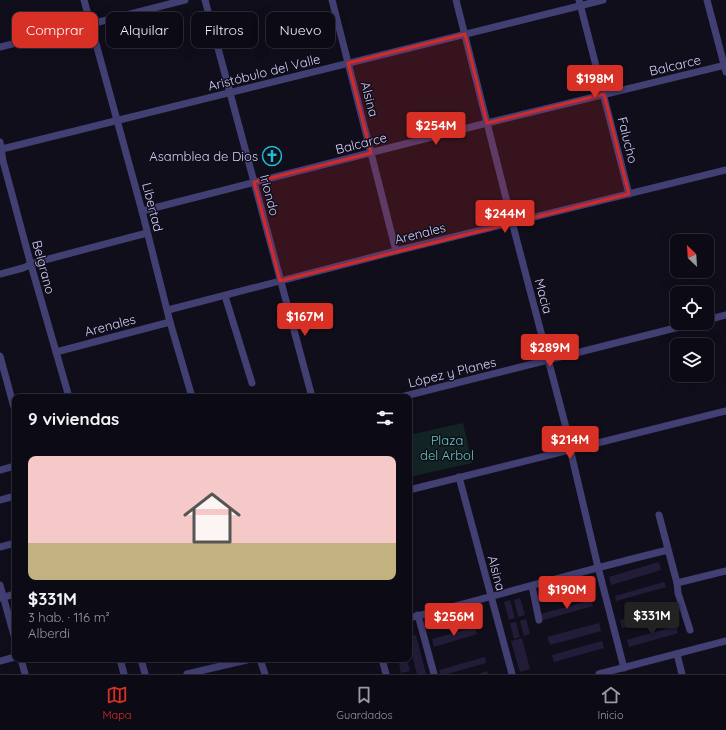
<!DOCTYPE html>
<html lang="es">
<head>
<meta charset="utf-8">
<style>
	:root { --surface:#0c0a14; --page:#15131d; --text:#f1f3f6; --muted:#9a9aa0; --line:#2c2b34; --accent:#d93025 }
	body { margin:0; font-family:Quicksand,sans-serif; background:var(--page); color:var(--text); height:100vh; display:flex; flex-direction:column; font-size:15px; white-space:nowrap }
	* { box-sizing:border-box; margin:0 }
	p { font-size:13px; color:var(--muted) }
	.icon { flex:none; width:22px; height:22px; fill:none; stroke:currentColor; stroke-width:2; stroke-linecap:round; stroke-linejoin:round }
	.map { position:relative; flex:1; overflow:hidden }
	.drawer { position:absolute; left:12px; top:394px; width:400px; height:268px; display:flex; flex-direction:column; background:var(--surface); border-radius:8px; box-shadow:0 4px 16px #0002,0 0 0 1px var(--line) }
	.drawer>* { flex:none }
	.top-card { position:absolute; left:12px; top:12px; width:400px; height:36px; display:flex; gap:8px }
	.needle { width:26px; rotate:335deg }
	.tools { position:absolute; left:670px; top:234px; display:grid; gap:8px }
	.tools a { display:grid; place-items:center; width:44px; height:44px; border-radius:8px; background:var(--surface); box-shadow:0 4px 16px #0002,0 0 0 1px var(--line); font-size:20px }
	.price { position:absolute; translate:-50% -34px; padding:0 9px; border-radius:4px; background:var(--accent); color:#fff; font-size:13px; line-height:26px; filter:drop-shadow(0 1px 2px #0008) }
	.price::after { content:''; position:absolute; left:50%; top:24px; width:12px; height:9px; margin-left:-6px; background:inherit; clip-path:polygon(0 0,100% 0,50% 100%) }
	.price.active { background:#222; color:#fff }
	ul { padding:0; list-style:none }
	li { display:grid; align-content:center; gap:8px; height:212px; padding:0 16px }
	li+li { border-top:1px solid var(--line) }
	li span { display:grid; place-items:center; height:124px; border-radius:8px; color:#555 }
	li>.icon { margin-inline-start:auto }
	span .icon { width:72px; height:72px; fill:#fffc; stroke-width:1 }
	li b { font-size:17px }
	h2 { display:flex; justify-content:space-between; align-items:center; height:48px; padding:0 16px; font-size:17px }
	.pill { padding:0 14px; border-radius:8px; background:var(--surface); box-shadow:0 4px 16px #0002,0 0 0 1px var(--line); font-size:14px; line-height:36px }
	.pill.active { background:var(--accent); color:#fff }
	.tabs { display:flex; justify-content:space-around; align-items:center; height:56px; border-top:1px solid var(--line); background:var(--surface); font-size:11px; color:var(--muted) }
	.tabs a { display:grid; justify-items:center; gap:2px }
	.tabs .active { color:var(--accent) }
	.map>svg:first-child { display:block }
	.green { fill:#122424 }
	.building { fill:#231c39 }
	.lines { fill:none; stroke-linecap:round; stroke-linejoin:round }
	.minor { stroke:#423f73; stroke-width:7 }
	.marked { fill:#d62828; fill-opacity:0.2; stroke:#d62828; stroke-width:3; stroke-linejoin:round }
	.labels { text-anchor:middle; dominant-baseline:central; stroke-width:3; stroke-linejoin:round; paint-order:stroke }
	.street-label { font-size:13px; fill:#d4cef8; stroke:#100e1b }
	.poi-label { font-size:13px; fill:#d4cef8; stroke:#100e1b; text-anchor:end }
	.park-label { font-size:13px; fill:#65cdb6; stroke:#100e1b }
</style>
</head>
<body>
<div class="map">
<svg width="726" height="674" viewBox="0 0 726 674">
	<rect width="100%" height="100%" fill="#100e1b"/>
	<polygon class="green" points="463,423 472,463 409,477 409,435"/>
	<g class="building">
		<polygon points="659,562 661,570 611,585 609,577"/>
		<polygon points="588,581 590,589 539,603 537,596"/>
		<polygon points="664,582 666,587 616,601 615,596"/>
		<polygon points="520,598 525,615 518,617 514,600"/>
		<polygon points="510,600 515,618 509,620 504,602"/>
		<polygon points="591,600 593,606 543,620 541,614"/>
		<polygon points="669,607 671,614 622,628 620,620"/>
		<polygon points="473,611 475,619 443,628 440,620"/>
		<polygon points="526,619 530,634 524,636 520,621"/>
		<polygon points="516,622 520,637 514,639 510,623"/>
		<polygon points="599,623 601,631 550,645 547,637"/>
		<polygon points="676,626 678,633 629,647 627,640"/>
		<polygon points="475,627 477,634 434,647 432,639"/>
		<polygon points="416,635 426,674 417,674 409,644 409,637"/>
		<polygon points="522,638 530,669 520,672 511,641"/>
		<polygon points="602,641 604,648 554,662 552,655"/>
		<polygon points="485,657 486,663 447,674 440,674 439,670"/>
		<polygon points="398,659 407,659 410,671 401,673"/>
		<polygon points="487,671 488,674 478,674"/>
	</g>
	<g class="lines">
		<g class="minor">
			<polyline points="84,0 142,211 170,322 192,397"/>
			<polyline points="205,0 312,397"/>
			<polyline points="332,0 396,251"/>
			<polyline points="456,0 512,222 569,439 572,457 598,567 624,668"/>
			<polyline points="579,0 629,194"/>
			<polyline points="707,0 726,72"/>
			<polyline points="0,47 185,0"/>
			<polyline points="0,142 3,161 31,265 69,397"/>
			<polyline points="2,149 603,0"/>
			<polyline points="142,211 487,123 726,65"/>
			<polyline points="0,274 23,268 37,262 147,233"/>
			<polyline points="225,296 252,383"/>
			<polyline points="168,310 396,251 726,170"/>
			<polyline points="707,320 726,315"/>
			<polyline points="56,352 170,322"/>
			<polyline points="0,356 15,411"/>
			<polyline points="401,397 695,323"/>
			<polyline points="0,470 15,466"/>
			<polyline points="459,477 512,674"/>
			<polyline points="409,490 726,411"/>
			<polyline points="0,500 15,496"/>
			<polyline points="659,515 677,583 678,593 690,630"/>
			<polyline points="0,547 15,543"/>
			<polyline points="677,583 726,571"/>
			<polyline points="0,585 15,639"/>
			<polyline points="532,586 539,620"/>
			<polyline points="0,598 15,594"/>
			<polyline points="418,615 434,674"/>
			<path d="M409 618C496 596 581 571 668 550"/>
			<polyline points="677,654 682,674"/>
			<polyline points="21,659 25,674"/>
			<polyline points="120,659 124,674"/>
			<polyline points="141,659 145,674"/>
			<polyline points="260,659 265,674"/>
			<polyline points="382,659 386,674"/>
			<polyline points="0,661 15,657"/>
			<polyline points="187,674 251,659"/>
			<polyline points="599,674 726,641"/>
		</g>
	</g>
	<path class="marked" d="M465 34 487 123 604 94 629 194 280 281 254 182 371 153 348 63Z"/>
	<defs>
		<g id="church-ring" transform="scale(1)"><circle r="9.5" fill="#100e1b" stroke="#1ebdd4" stroke-width="1.5"/><path d="M-1.2-6h2.4v3.5h3.3v2.4h-3.3V6h-2.4V-.1h-3.3v-2.4h3.3Z" fill="#1ebdd4"/></g>
	</defs>
	<g fill-rule="evenodd">
		<use href="#church-ring" x="272" y="156"/>
	</g>
	<g class="labels">
		<g class="street-label">
			<text transform="translate(675 65) rotate(-13)">Balcarce</text>
			<text transform="translate(264 72) rotate(-14)">Aristóbulo del Valle</text>
			<text transform="translate(370 99) rotate(75)">Alsina</text>
			<text transform="translate(628 140) rotate(76)">Falucho</text>
			<text transform="translate(361 143) rotate(-14)">Balcarce</text>
			<text transform="translate(270 195) rotate(75)">Iriondo</text>
			<text transform="translate(153 207) rotate(76)">Libertad</text>
			<text transform="translate(420 233) rotate(-14)">Arenales</text>
			<text transform="translate(44 267) rotate(75)">Belgrano</text>
			<text transform="translate(544 296) rotate(75)">Macia</text>
			<text transform="translate(110 325) rotate(-15)">Arenales</text>
			<text transform="translate(452 372) rotate(-14)">López y Planes</text>
			<text transform="translate(497 573) rotate(75)">Alsina</text>
		</g>
		<g class="poi-label">
			<text x="258" y="156">Asamblea de Dios</text>
		</g>
		<g class="park-label">
			<text x="447" y="440">Plaza<tspan x="447" dy="15">del Arbol</tspan></text>
		</g>
	</g>
</svg>
<div class="tools">
<a><svg class="needle" viewBox="-14 -14 28 28"><path d="M0-13l5 13h-10z" fill="#e53935"/><path d="M0 13l5-13h-10z" fill="#9a9aa0"/></svg></a>
<a><svg class="icon" aria-label="locate" viewBox="0 0 24 24"><circle cx="12" cy="12" r="6"/><path d="M12 2v4M12 18v4M2 12h4M18 12h4"/></svg></a>
<a><svg class="icon" aria-label="layers" viewBox="0 0 24 24"><path d="M12 4l9 5-9 5-9-5zM3 14l9 5 9-5"/></svg></a>
</div>
<b class="price" style="left:595px;top:99px">$198M</b>
<b class="price" style="left:436px;top:146px">$254M</b>
<b class="price" style="left:505px;top:234px">$244M</b>
<b class="price" style="left:305px;top:337px">$167M</b>
<b class="price" style="left:550px;top:368px">$289M</b>
<b class="price" style="left:570px;top:460px">$214M</b>
<b class="price" style="left:567px;top:610px">$190M</b>
<b class="price active" style="left:652px;top:636px">$331M</b>
<b class="price" style="left:454px;top:637px">$256M</b>
<div class="top-card">
<a class="pill active">Comprar</a>
<a class="pill">Alquilar</a>
<a class="pill">Filtros</a>
<a class="pill">Nuevo</a>
</div>
<section class="drawer">
<h2>9 viviendas<svg class="icon" aria-label="filters" viewBox="0 0 24 24"><path d="M4 7h16M4 17h16"/><circle cx="9" cy="7" r="2"/><circle cx="15" cy="17" r="2"/></svg></h2>
<ul>
<li><span style="background:linear-gradient(#f6c9c9 70%,#c2b280 0)"><svg class="icon" aria-label="home" viewBox="0 0 24 24"><path d="M3 11l9-7 9 7M6 9v11h12V9"/></svg></span><div><b>$331M</b><p>3 hab. · 116 m²</p><p>Alberdi</p></div></li>
</ul>
</section>
</div>
<nav class="tabs">
<a class="active"><svg class="icon" aria-label="map" viewBox="0 0 24 24"><path d="M3 6l6-2 6 2 6-2v14l-6 2-6-2-6 2zM9 4v14M15 6v14"/></svg>Mapa</a>
<a><svg class="icon" aria-label="saved" viewBox="0 0 24 24"><path d="M7 4h10v16l-5-4-5 4z"/></svg>Guardados</a>
<a><svg class="icon" aria-label="home" viewBox="0 0 24 24"><path d="M3 11l9-7 9 7M6 9v11h12V9"/></svg>Inicio</a>
</nav>
</body>
</html>
